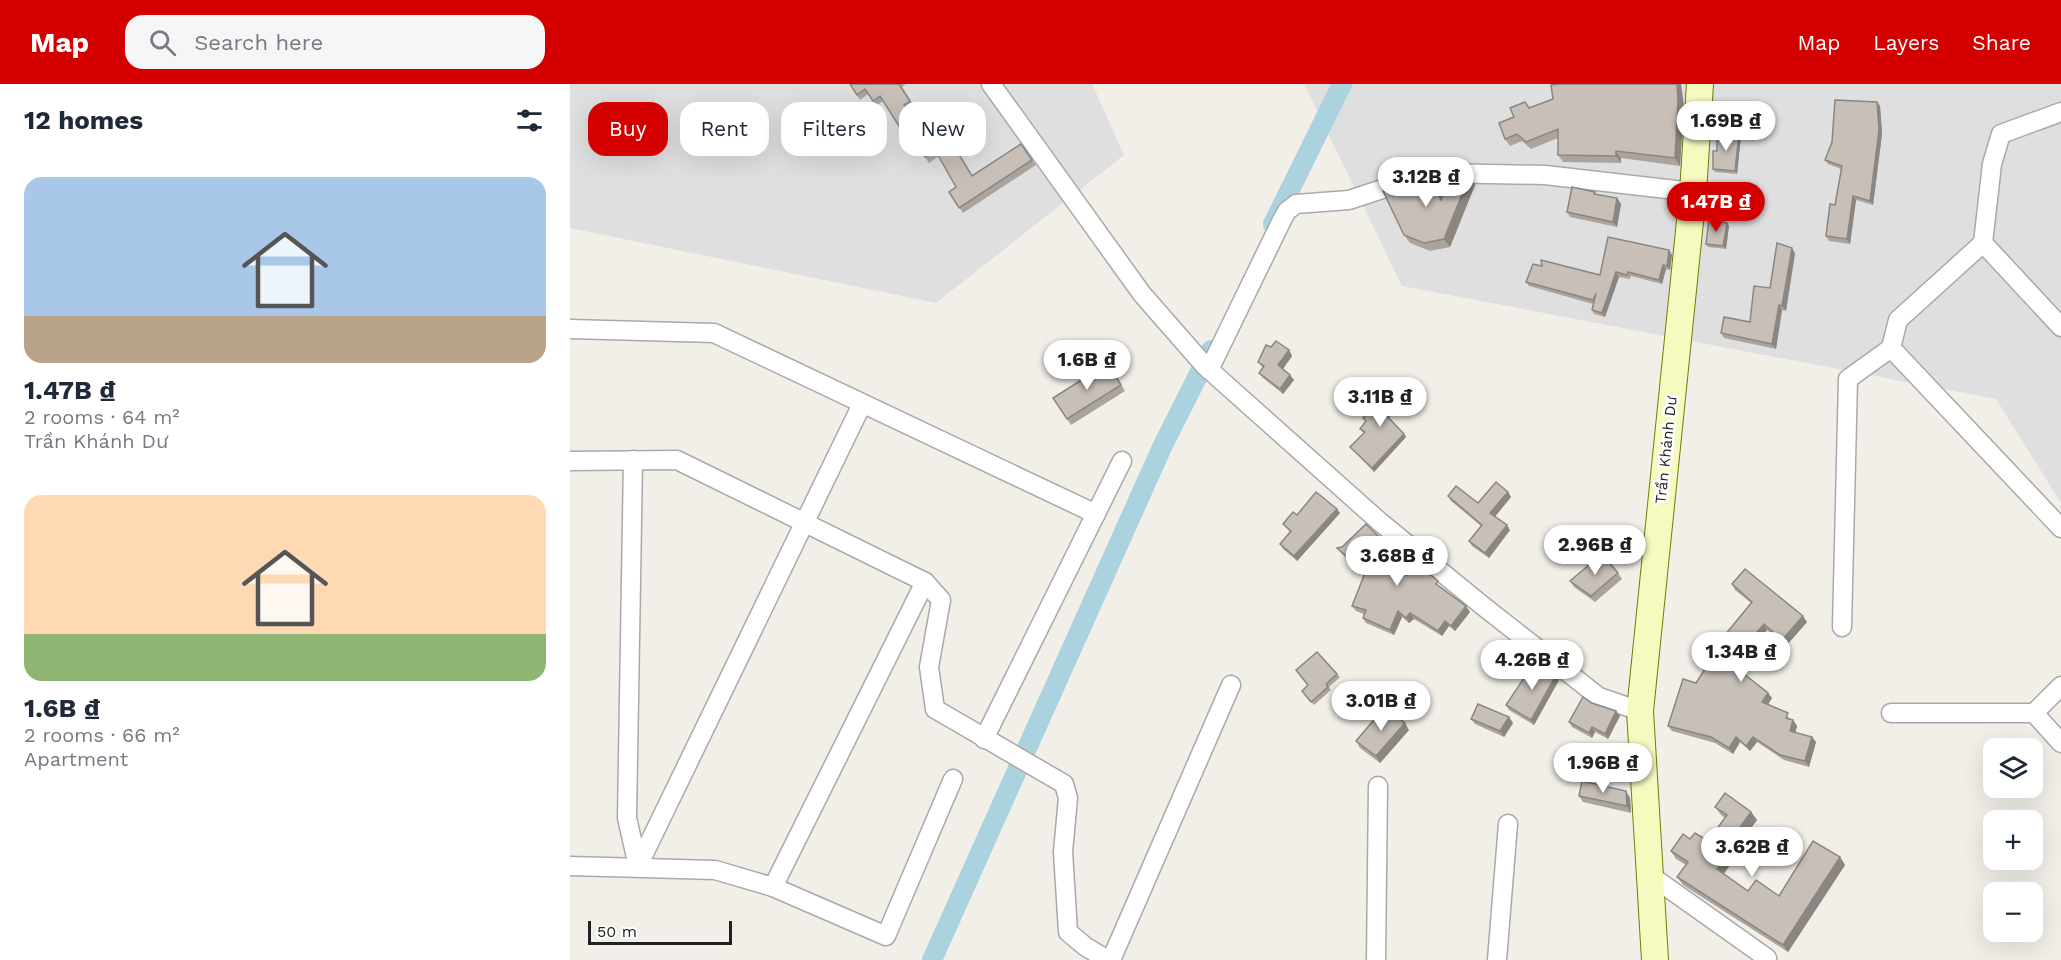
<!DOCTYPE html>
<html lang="en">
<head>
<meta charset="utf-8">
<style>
	:root { --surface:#fff; --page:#f6f6f7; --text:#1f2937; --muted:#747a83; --accent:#d40000 }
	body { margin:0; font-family:"Work Sans",sans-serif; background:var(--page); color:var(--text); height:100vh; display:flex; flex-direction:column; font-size:22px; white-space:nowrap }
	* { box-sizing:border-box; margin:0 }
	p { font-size:20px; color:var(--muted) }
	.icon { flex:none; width:33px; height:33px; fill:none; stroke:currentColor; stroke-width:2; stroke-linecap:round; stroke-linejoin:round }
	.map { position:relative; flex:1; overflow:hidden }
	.panel { display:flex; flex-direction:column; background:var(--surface); width:570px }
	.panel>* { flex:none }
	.hud { position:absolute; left:18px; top:18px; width:570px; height:54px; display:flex; gap:12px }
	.controls { position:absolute; left:1413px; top:654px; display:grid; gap:12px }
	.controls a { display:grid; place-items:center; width:60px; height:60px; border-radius:12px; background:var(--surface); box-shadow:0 6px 24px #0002; font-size:30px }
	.scale { position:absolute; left:18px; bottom:15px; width:144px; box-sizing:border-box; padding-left:6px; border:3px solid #222; border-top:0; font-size:16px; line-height:21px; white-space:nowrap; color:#222; -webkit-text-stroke:4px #fff; paint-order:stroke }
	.price { position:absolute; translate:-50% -51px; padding:0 14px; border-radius:21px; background:#fff; color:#222; font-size:20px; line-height:39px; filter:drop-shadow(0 2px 3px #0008) }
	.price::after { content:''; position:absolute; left:50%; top:36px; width:18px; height:14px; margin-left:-9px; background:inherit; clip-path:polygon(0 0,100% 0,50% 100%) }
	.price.active { background:var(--accent); color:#fff }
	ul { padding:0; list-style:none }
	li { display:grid; align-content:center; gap:12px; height:318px; padding:0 24px }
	li span { display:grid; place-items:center; height:186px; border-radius:18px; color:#555 }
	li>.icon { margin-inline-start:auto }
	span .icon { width:108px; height:108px; fill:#fffc; stroke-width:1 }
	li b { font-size:26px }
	h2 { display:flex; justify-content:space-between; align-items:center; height:72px; padding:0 24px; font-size:26px }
	.chip { padding:0 21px; border-radius:18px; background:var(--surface); box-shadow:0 6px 24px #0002; font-size:21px; line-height:54px }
	.chip.active { background:var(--accent); color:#fff }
	header { display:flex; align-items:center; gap:36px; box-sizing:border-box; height:84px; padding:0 30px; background:var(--accent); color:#fff }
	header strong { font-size:28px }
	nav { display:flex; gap:33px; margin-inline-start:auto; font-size:21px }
	.search { width:420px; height:54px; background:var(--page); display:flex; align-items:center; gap:15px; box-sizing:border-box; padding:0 21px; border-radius:18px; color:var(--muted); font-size:22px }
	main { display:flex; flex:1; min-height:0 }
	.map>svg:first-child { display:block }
	.residential { fill:#e0dfdf }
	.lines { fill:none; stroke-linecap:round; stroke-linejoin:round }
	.canal { stroke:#aad3df; stroke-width:20 }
	.street-casing { stroke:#a9a9a9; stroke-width:21 }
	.secondary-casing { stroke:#707d05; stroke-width:28 }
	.street { stroke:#fff; stroke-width:18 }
	.secondary { stroke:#f7fabf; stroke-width:26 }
	.wall { fill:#aba49e }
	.shaded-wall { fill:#8b8681 }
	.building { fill:#c7bfb8; stroke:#8b8681; stroke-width:1.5 }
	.labels { text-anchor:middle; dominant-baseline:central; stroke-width:5; stroke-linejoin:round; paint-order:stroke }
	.street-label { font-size:15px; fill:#222; stroke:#fff }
</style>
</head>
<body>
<header>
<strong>Map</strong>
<div class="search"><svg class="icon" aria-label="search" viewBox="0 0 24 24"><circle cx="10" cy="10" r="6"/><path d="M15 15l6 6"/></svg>Search here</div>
<nav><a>Map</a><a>Layers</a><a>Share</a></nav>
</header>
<main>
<section class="panel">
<h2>12 homes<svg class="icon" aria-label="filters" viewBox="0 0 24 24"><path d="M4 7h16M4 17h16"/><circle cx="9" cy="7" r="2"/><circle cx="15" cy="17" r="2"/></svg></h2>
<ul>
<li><span style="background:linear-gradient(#a9c7e8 75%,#b9a48a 0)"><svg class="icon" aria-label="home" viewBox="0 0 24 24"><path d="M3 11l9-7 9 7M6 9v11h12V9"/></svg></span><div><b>1.47B ₫</b><p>2 rooms · 64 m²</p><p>Trần Khánh Dư</p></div></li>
<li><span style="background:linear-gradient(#ffd9b3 75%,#8fb573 0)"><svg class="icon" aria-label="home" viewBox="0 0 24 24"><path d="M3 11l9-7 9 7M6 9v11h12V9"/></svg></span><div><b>1.6B ₫</b><p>2 rooms · 66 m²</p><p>Apartment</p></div></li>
</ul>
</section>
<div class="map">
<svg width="1491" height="876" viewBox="0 0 1491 876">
	<rect width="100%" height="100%" fill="#f2efe9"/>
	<g class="residential">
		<polygon points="0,0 522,0 554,71 366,219 0,144"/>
		<polygon points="734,0 1491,0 1491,419 1426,315 832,202"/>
	</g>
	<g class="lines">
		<g class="canal">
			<polyline points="703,140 772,0"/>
			<polyline points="362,876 593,361 641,266"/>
		</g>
		<g class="street-casing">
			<g id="street">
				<polyline points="421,0 572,210 635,282 810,438 913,522 1029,613 1070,627"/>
				<polyline points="1413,159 1422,80 1431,50 1491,28"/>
				<polyline points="1491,243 1413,159 1328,236 1321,264 1491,444"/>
				<polyline points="0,245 144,249 526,430"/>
				<polyline points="639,286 712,136 717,127 726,120 779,116 855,91 871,89 975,91 1123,108"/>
				<polyline points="63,376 57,734 68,782"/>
				<polyline points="0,377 107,376 355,498 371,516 359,583 365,625 494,700 498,714 493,768 498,848 516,863 538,876"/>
				<polyline points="1272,543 1278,295 1321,264"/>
				<polyline points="1491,602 1464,629 1491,659"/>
				<polyline points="1321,629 1464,629"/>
				<polyline points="414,655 552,377"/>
				<polyline points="0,782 145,786 203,803 316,852 383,695"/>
				<polyline points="68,782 292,320"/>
				<polyline points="1077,789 1197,874"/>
				<polyline points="203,803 355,498"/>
				<polyline points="541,876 661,601"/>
				<polyline points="806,876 808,702"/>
				<polyline points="927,876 938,740"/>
			</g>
		</g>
		<g class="secondary-casing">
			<polyline id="secondary" points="1085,876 1070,627 1123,108 1130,0"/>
		</g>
		<use href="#street" class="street"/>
		<use href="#secondary" class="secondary"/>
	</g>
	<g class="wall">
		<polygon points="280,0 336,0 332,3 344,22 337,26 349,45 371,40 402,92 451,60 466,81 393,129 379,108 386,103 369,72 359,79 343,55 339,57 313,17 306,22 298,10 290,16"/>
		<polygon points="1307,18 1310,22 1312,50 1303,121 1286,116 1280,160 1259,157 1256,152 1265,121 1271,85 1258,80 1255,76"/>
		<polygon points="1114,22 1110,82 1051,74 1051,79 993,78 988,71 988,54 961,65 952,57 940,62 935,55 944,33 959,24"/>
		<polygon points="1169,49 1171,52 1167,90 1145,88 1143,85 1147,67"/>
		<polygon points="899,93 905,101 880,163 860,167 840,159 834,151 866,102 872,114"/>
		<polygon points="1025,108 1027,111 1047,114 1051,120 1047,143 1000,133 997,128"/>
		<polygon points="1159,142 1156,165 1138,163 1136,160"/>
		<polygon points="1099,166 1102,171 1100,186 1096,185 1092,200 1061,192 1060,195 1049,193 1035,233 1024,230 1022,226 1023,220 959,202 956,198 972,182 1030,191"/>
		<polygon points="1225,169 1216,227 1212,226 1206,265 1154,254 1151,249 1180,238 1200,204"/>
		<polygon points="701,263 719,266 722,272 713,285 724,296 713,310 693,294 689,289 693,284 688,278"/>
		<polygon points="538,279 555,307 501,341 483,314"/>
		<polygon points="840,306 843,310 819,334 836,353 804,388 780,363 794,349 790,345 796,338 793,334"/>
		<polygon points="938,408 941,413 925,432 940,446 919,474 902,462 899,457 911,442 881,417 878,412 908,419"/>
		<polygon points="770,429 727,477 713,465 710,460 720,448 713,440 727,431"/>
		<polygon points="767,464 822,467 812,480 838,491 871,503 900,528 885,547 879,542 872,552 844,535 839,539 832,533 824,551 796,539 793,534 794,530 786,527 782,522 794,490 771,469"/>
		<polygon points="1048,489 1052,495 1025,518 1004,503 1000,497"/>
		<polygon points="1162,500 1237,538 1216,562 1197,546 1165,583 1198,609 1202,614 1198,621 1223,636 1227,642 1225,649 1242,653 1246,658 1239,683 1214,676 1187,658 1180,667 1170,658 1163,670 1145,659 1102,647 1098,642 1139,579 1136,574 1181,519 1165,506"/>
		<polygon points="767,590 770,593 759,603 761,606 744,621 734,610"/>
		<polygon points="986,591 989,596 964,641 939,626 936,621"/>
		<polygon points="1022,619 1046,627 1050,632 1038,655 1025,648 1022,654 1002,643 999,638"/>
		<polygon points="901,635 943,639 934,653 905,640"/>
		<polygon points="839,646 810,679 790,664 786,657"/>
		<polygon points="1056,707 1060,714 1061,729 1013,718 1009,712"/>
		<polygon points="1145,723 1181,728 1187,736 1159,774 1162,778 1154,790 1178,807 1209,812 1270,773 1275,781 1218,868 1113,801 1107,793 1116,781 1106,775 1101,767 1120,755 1138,757 1155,734 1151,731"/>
	</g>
	<g class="shaded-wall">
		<polygon points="1107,0 1111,0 1114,22 1110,82 1105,74"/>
		<polygon points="1307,18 1310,22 1312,50 1303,121 1300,117"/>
		<polygon points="1169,49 1171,52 1167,90 1165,87"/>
		<polygon points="1046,67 1051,74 1051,79 1046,72"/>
		<polygon points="899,93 905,101 880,163 874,155"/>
		<polygon points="860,94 866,102 877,124 871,116"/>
		<polygon points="1283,112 1286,116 1280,160 1277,155"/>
		<polygon points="1047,114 1051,120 1047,143 1043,138"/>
		<polygon points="1157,139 1159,142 1156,165 1153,162"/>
		<polygon points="1222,164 1225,169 1216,227 1212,222"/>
		<polygon points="1099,166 1102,171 1100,186 1097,182"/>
		<polygon points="1093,181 1096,185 1092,200 1089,196"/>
		<polygon points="1046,188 1049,193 1035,233 1032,229"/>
		<polygon points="1209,221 1212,226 1206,265 1202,260"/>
		<polygon points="719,266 722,272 712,286 708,281"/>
		<polygon points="720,291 724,296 713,310 710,305"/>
		<polygon points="834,350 836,353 804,388 802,384"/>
		<polygon points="938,408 941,413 924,434 920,429"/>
		<polygon points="767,425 770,429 727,477 724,472"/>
		<polygon points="937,441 940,446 919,474 915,469"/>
		<polygon points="818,462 822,467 810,483 806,477"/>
		<polygon points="896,522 900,528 885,547 881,542"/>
		<polygon points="828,527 832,533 824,551 820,546"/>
		<polygon points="840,529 844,535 839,539 836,534"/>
		<polygon points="1233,532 1237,538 1216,562 1212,556"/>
		<polygon points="875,537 879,542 872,552 868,547"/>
		<polygon points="1194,540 1197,546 1164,584 1160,579"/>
		<polygon points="986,591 989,596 964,641 961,636"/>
		<polygon points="1198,609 1202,614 1196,623 1192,618"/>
		<polygon points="1046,627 1050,632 1038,655 1035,650"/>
		<polygon points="939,633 943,639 934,653 930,647"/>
		<polygon points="1223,636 1227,642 1224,653 1220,647"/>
		<polygon points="835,639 839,646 810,679 806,672"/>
		<polygon points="1022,643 1025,648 1022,654 1019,649"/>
		<polygon points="1166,653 1170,658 1163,670 1159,664"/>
		<polygon points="1183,653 1187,658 1180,667 1176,662"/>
		<polygon points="1242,653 1246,658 1239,683 1235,677"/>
		<polygon points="1056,707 1060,714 1061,729 1057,722"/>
		<polygon points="1181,728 1187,736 1159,774 1162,778 1152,792 1147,785 1152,768"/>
		<polygon points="1270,773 1275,781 1218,868 1213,861"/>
	</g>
	<g class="building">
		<polygon points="280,0 329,0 340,17 334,21 348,45 336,53 310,12 303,17 295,5 287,11"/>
		<polygon points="988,0 1107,0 1108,15 1105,74 1046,67 1046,72 988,71 988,45 956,58 947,50 935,55 929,39 944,33 940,24 955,18 959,24 983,15 981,1"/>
		<polygon points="1265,16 1307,18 1309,46 1300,117 1283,112 1277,155 1256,152 1260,120 1265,121 1272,82 1255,76 1262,58"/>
		<polygon points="367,34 402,92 451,60 462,76 389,124 379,108 386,103 365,66 355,73 340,51"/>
		<polygon points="1169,49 1165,87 1143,85 1143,67 1147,67 1147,50"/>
		<polygon points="880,92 899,93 874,155 854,159 834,151 813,107 860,94 871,116"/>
		<polygon points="1002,103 1025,108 1024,110 1047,114 1043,138 997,128"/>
		<polygon points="1139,135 1157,139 1153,162 1136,160"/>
		<polygon points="1038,153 1099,166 1097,182 1093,181 1089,196 1058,188 1057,191 1046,188 1032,229 1022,226 1026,209 1023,216 956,198 963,180 972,182 971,176 1030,191"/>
		<polygon points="1207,159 1222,164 1212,222 1209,221 1202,260 1151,249 1154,233 1180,238 1184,202 1200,204"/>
		<polygon points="706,257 719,266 708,281 720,291 710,305 689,289 694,282 688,278 696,261 701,263"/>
		<polygon points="538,279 551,301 497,335 483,314"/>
		<polygon points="830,297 840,306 816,331 834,350 802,384 780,363 795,348 790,345 796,337 793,334"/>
		<polygon points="926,398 938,408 920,429 937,441 915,469 899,457 912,441 878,412 886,402 908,419"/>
		<polygon points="746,408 767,425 724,472 710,460 721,447 713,440 723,428 727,431"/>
		<polygon points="796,440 818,462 806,477 838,491 847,480 868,497 866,500 896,522 881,542 875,537 868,547 840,529 836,534 828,527 820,546 793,534 796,526 782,522 795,489 767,464 772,463"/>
		<polygon points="1032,470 1048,489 1021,512 1000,497"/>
		<polygon points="1175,485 1233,532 1212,556 1194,540 1160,579 1198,609 1192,618 1218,629 1216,634 1223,636 1220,647 1242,653 1235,677 1210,671 1183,653 1176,662 1166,653 1159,664 1141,653 1098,642 1113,595 1126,599 1140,577 1136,574 1182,518 1162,500"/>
		<polygon points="747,568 767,590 756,600 758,603 741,618 732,607 738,601 726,586"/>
		<polygon points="966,576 986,591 961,636 936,621"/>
		<polygon points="1013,613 1022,619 1046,627 1035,650 1022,643 1019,649 999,638"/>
		<polygon points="908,620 939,633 930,647 901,635"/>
		<polygon points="815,623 835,639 806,672 786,657"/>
		<polygon points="1012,697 1056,707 1057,722 1009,712"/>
		<polygon points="1155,709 1181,728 1152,768 1157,771 1147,785 1178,807 1186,796 1209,812 1243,757 1270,773 1213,861 1107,793 1118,778 1101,767 1113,750 1120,755 1125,749 1138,757 1157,731 1145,723"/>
	</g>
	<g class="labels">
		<g class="street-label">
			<text transform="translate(1096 366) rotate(-84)">Trần Khánh Dư</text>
		</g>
	</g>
</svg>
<div class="controls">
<a><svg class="icon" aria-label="layers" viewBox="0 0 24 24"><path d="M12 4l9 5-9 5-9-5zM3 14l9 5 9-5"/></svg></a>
<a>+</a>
<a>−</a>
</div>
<div class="scale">50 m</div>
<b class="price" style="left:1156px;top:68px">1.69B ₫</b>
<b class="price" style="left:856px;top:124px">3.12B ₫</b>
<b class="price active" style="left:1146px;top:149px">1.47B ₫</b>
<b class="price" style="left:517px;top:307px">1.6B ₫</b>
<b class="price" style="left:810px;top:344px">3.11B ₫</b>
<b class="price" style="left:1025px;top:492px">2.96B ₫</b>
<b class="price" style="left:827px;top:503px">3.68B ₫</b>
<b class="price" style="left:1171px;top:599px">1.34B ₫</b>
<b class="price" style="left:962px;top:607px">4.26B ₫</b>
<b class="price" style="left:811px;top:648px">3.01B ₫</b>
<b class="price" style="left:1033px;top:710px">1.96B ₫</b>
<b class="price" style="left:1182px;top:794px">3.62B ₫</b>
<div class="hud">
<a class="chip active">Buy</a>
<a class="chip">Rent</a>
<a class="chip">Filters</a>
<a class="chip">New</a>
</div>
</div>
</main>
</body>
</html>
